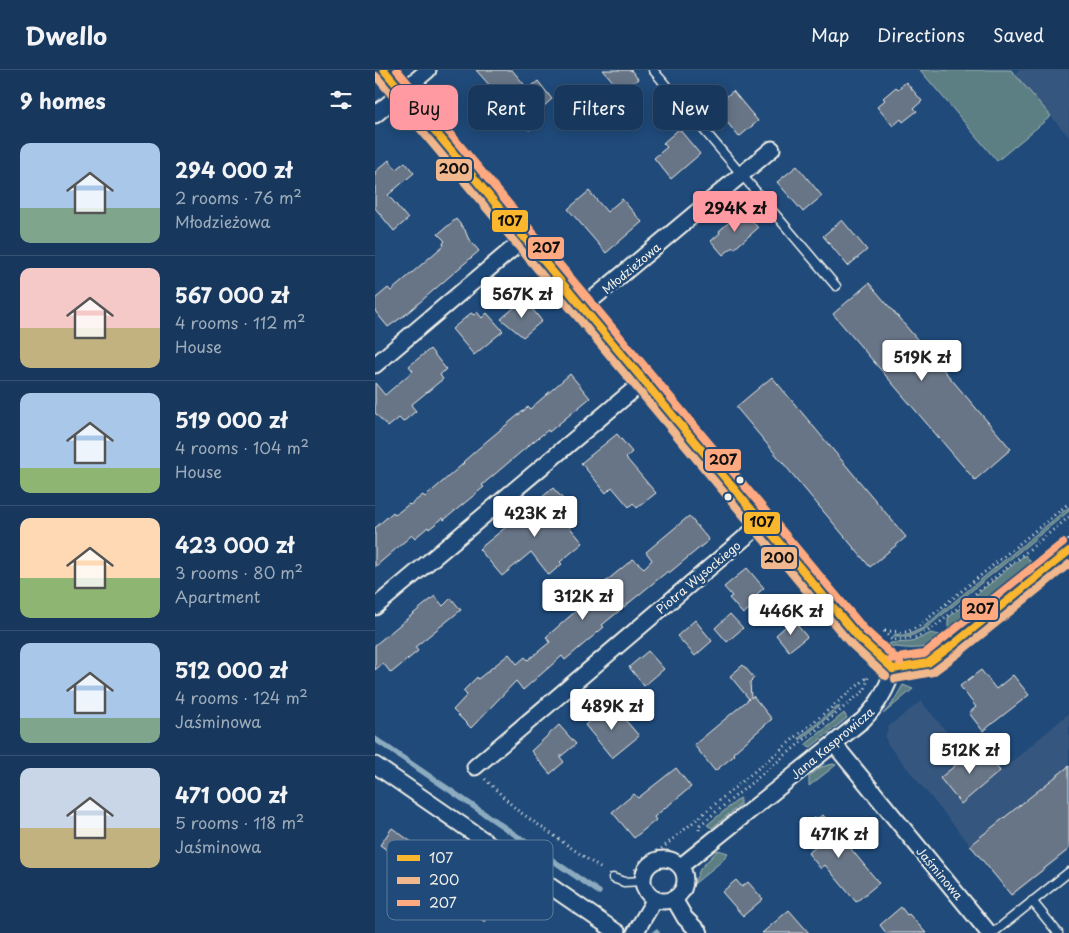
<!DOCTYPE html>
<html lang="en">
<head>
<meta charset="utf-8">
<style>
	:root { --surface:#17385c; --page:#203f62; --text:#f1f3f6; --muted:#9eacbb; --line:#365272; --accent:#ff9aa2 }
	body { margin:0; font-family:"Playpen Sans",sans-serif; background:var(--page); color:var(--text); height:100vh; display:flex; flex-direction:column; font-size:19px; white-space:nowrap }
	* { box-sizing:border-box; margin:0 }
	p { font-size:16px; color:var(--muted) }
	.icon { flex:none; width:28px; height:28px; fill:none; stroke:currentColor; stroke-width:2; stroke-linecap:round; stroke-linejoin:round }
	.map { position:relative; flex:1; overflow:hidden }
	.details { display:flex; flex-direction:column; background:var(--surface); width:375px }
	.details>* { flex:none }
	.banner { position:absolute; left:15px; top:15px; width:475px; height:45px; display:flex; gap:10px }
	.price { position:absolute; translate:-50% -42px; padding:0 11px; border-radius:5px; background:#fff; color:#222; font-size:16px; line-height:32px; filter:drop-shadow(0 1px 2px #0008) }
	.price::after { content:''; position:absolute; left:50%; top:30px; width:15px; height:11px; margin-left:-8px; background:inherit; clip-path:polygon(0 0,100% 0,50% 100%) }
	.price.selected { background:var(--accent); color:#111 }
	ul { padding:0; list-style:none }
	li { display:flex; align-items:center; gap:15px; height:125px; padding:0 20px }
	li+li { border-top:1px solid var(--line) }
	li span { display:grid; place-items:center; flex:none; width:140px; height:100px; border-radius:10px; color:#555 }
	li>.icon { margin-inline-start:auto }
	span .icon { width:60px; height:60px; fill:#fffc; stroke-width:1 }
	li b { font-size:21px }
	h2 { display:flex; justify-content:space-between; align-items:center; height:60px; padding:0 20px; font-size:21px }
	.pill { padding:0 18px; border-radius:10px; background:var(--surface); box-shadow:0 2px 12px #0003,0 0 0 1px var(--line); font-size:18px; line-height:45px }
	.pill.selected { background:var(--accent); color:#111 }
	header { display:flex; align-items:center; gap:30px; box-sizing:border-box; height:70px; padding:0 25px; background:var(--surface); border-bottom:1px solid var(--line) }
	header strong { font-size:24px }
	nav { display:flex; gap:28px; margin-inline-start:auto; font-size:18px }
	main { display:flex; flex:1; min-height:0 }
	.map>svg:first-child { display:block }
	.built { fill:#35577e }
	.green { fill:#5b7f84; stroke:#a8b8b6 }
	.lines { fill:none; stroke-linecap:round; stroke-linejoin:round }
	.stream { stroke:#8cabbf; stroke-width:5.5 }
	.building { fill:#687587; stroke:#f4f1e8 }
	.lane-casing { stroke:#f4f1e8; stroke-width:11 }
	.street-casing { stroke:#f4f1e8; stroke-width:19 }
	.secondary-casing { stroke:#f4f1e8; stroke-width:24 }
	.path { stroke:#f4f1e8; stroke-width:3; stroke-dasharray:1 4; stroke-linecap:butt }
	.lane { stroke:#1f4a7a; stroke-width:8 }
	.street { stroke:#1f4a7a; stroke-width:15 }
	.secondary { stroke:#1f4a7a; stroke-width:20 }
	.bus-1-casing { stroke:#1f4a7a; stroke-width:11 }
	.bus-2-casing { stroke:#1f4a7a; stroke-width:11 }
	.bus-3-casing { stroke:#1f4a7a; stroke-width:11 }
	.bus-1 { stroke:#fab62d; stroke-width:8 }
	.bus-2 { stroke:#f1b78d; stroke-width:8 }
	.bus-3 { stroke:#ffa980; stroke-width:8 }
	.bus-dot { fill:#f4f1e8; stroke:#1f4a7a; stroke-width:2 }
	.labels { text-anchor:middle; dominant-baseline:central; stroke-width:5; stroke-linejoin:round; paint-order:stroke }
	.street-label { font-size:12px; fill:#f4f1e8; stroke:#1f4a7a }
	.key { fill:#1f4a7a; stroke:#5f7c9b; stroke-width:1 }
	.key-label { font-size:14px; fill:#f4f1e8 }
	.line-badge { stroke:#1f4a7a; stroke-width:2 }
	.pale-badge-label { font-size:14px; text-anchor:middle; font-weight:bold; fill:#111 }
</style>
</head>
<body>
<header>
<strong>Dwello</strong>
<nav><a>Map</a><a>Directions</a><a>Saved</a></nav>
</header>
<main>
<section class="details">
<h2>9 homes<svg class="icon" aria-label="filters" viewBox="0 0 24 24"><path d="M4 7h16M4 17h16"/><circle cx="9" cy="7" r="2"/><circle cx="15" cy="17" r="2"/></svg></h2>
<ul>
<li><span style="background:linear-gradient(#a9c7e8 65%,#7fa58c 0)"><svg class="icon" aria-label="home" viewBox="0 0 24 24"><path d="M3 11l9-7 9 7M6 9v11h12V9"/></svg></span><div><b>294 000 zł</b><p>2 rooms · 76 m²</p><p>Młodzieżowa</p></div></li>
<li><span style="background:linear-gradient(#f6c9c9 60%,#c2b280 0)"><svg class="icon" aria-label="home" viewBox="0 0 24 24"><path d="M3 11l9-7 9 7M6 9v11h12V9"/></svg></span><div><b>567 000 zł</b><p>4 rooms · 112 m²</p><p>House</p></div></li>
<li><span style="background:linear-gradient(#a9c7e8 75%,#8fb573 0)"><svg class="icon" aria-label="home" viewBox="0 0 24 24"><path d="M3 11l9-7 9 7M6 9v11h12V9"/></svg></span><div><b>519 000 zł</b><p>4 rooms · 104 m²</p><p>House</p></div></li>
<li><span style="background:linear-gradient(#ffd9b3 60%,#8fb573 0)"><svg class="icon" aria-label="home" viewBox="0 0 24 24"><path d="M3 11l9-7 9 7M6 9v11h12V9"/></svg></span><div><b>423 000 zł</b><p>3 rooms · 80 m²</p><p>Apartment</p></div></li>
<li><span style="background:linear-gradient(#a9c7e8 75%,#7fa58c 0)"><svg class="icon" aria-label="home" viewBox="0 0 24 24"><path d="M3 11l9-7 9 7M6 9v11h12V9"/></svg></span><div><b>512 000 zł</b><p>4 rooms · 124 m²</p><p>Jaśminowa</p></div></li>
<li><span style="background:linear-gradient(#c9d6e8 60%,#c2b280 0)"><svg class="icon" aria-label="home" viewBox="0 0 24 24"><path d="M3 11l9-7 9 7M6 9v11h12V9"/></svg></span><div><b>471 000 zł</b><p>5 rooms · 118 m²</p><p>Jaśminowa</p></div></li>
</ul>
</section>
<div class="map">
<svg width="694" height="863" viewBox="0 0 694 863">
	<rect width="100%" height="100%" fill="#1f4a7a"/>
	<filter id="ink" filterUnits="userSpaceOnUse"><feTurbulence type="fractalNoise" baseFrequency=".02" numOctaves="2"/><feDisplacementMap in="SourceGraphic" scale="10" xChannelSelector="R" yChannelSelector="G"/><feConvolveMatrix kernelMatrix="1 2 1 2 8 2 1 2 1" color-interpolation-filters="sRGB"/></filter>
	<g filter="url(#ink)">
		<g class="built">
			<polygon points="644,0 694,0 694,67 639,4"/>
			<polygon points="546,631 591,685 605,674 627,700 694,643 694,781 637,826 513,675 510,667 514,656"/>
		</g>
		<g class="green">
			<polygon points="545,0 636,0 676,46 622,91"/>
			<polygon points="694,437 694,441 550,559 534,567 518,567 520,564 533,565 546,559"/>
			<polygon points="650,485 659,496 578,562 573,557 573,548"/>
			<path d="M556 563 565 565 568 569C551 581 533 579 514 576L515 573 537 572Z"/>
			<polygon points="528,615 538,619 508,644 517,634"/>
			<polygon points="462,637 465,637 425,670 424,668"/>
			<polygon points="469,643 472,648 436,677 430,675"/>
			<polygon points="458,694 461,695 434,716 434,706 446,697"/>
			<polygon points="365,728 365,735 337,758 332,755"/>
			<polygon points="343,780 353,783 347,791 319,814 325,799"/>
		</g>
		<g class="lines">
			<g class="stream">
				<polyline points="0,669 224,822"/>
				<polyline points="281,862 282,863"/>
			</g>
		</g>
		<g class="building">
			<polygon points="101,0 137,0 153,19 163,11 177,29 160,44 166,51 154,60"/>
			<polygon points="228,0 256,0 263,9 247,22"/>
			<polygon points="531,12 547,31 539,38 542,41 528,52 526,49 518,56 502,37 510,30 508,28 521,17 523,19"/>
			<polygon points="358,21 383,51 364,67 339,36"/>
			<polygon points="304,59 325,84 296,109 279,88 292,77 288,73"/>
			<polygon points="14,90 21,99 30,92 39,103 13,125 33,149 19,161 0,138 0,102"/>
			<polygon points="422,96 447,126 428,142 402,112"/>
			<polygon points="214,121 232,142 247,129 267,152 231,183 193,139"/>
			<polygon points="368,140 383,158 359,179 358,177 348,185 336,171 345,163 344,161"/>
			<polygon points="81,149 90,160 93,168 104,181 30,245 13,257 0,241 0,229 13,218 16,221 69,175 68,173 70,171 63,164"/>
			<polygon points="467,150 492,180 473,196 448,166"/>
			<polygon points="494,213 636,379 600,410 458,244"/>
			<polygon points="149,229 167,251 148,267 126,249"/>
			<polygon points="102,242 107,248 112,243 128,261 99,285 77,259 96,243 99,245"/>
			<polygon points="55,279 71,299 65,305 68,309 36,335 41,341 28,352 24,348 13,357 0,343 0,313 10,325 38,301 34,296"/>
			<polygon points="195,304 215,328 174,362 173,360 159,371 107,415 109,417 69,450 68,448 54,459 53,457 40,468 37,465 0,497 0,458 18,442 20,445 34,434 35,435 48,425 50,427 89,393 88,392 113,370 153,337 155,339"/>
			<polygon points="397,307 531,467 495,497 361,337"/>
			<polygon points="242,364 257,382 251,388 281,423 262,438 258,433 254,437 237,417 231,423 206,393"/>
			<polygon points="178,418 190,431 185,435 196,448 192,454 208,473 185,492 187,494 174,505 156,482 127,506 104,479 137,452 141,457 164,437 160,433"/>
			<polygon points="314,446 334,470 294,503 293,501 227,555 229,557 190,590 187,586 148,620 141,611 96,658 78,640 92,625 88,621 102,607 103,609 134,584 142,594 150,587 153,590 175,572 171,567 209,534 207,531 258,489 269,498 277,490 271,482"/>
			<polygon points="372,498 389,518 382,524 386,529 368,544 354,528 357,526 349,517"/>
			<polygon points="60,526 68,536 76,528 86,540 40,577 43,581 16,603 8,593 0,600 0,575"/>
			<polygon points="355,544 368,558 352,572 340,558"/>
			<polygon points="320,550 337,571 320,586 302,566"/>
			<polygon points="418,550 432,567 414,581 401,565"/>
			<polygon points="273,581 289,599 269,616 254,597"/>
			<polygon points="368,595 379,608 375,612 376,628 378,626 397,649 358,683 360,685 340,701 319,675 374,629 355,606"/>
			<polygon points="606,600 621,619 638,605 654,625 608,661 594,643 601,637 585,616"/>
			<polygon points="236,633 264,666 237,688 210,655"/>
			<polygon points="184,655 201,674 185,687 189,692 175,704 156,681"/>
			<polygon points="604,676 625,701 586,734 565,708"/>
			<polygon points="694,696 694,779 636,825 595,775"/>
			<polygon points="301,698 316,717 279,747 281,750 259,768 237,742 259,724 263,728"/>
			<polygon points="448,745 504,813 481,832 450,795 446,799 433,783 441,777 428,761 438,753 439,748 443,748"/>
			<polygon points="17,758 45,778 33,795 5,775"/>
			<polygon points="361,810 367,817 373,812 388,829 368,846 347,822"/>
			<polygon points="93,817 113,830 112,832 119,838 110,852 102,846 101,848 81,834"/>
			<polygon points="526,837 532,845 534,844 551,863 511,863 505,855"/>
			<polygon points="414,840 434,863 387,863"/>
		</g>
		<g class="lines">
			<g class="lane-casing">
				<g id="lane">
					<polyline points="278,0 461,216"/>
					<polyline points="238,808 249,812 268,811"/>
					<polyline points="657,831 683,863"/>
					<polyline points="618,863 694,802"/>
				</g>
			</g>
			<g class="street-casing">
				<g id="street">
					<polyline points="0,45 53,0"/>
					<polyline points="207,238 397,79"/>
					<polyline points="0,295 149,169"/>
					<polyline points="0,537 269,311"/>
					<polyline points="459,674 614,863"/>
					<polyline points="0,695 243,863"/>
					<polyline points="100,697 387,453"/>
					<circle cx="289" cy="810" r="21"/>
					<path d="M306 796 488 650C503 635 512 620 518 599"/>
					<polyline points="299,829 310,848 325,863"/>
					<polyline points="260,863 280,829"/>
				</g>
			</g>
			<g class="secondary-casing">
				<polyline id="secondary" points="9,0 483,567 518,599 553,593 579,574 694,481"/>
			</g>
			<g class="path">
				<path d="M509 561 517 570C539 570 545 567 563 554L694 447"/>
				<polyline points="510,561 532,562 544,556 694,433"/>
				<polyline points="110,709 142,740 228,800"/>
				<polyline points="324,760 325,755 490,620 493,607"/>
				<polyline points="260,800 268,788 286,779 493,607"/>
			</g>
			<use href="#lane" class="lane"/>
			<use href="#street" class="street"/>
			<use href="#secondary" class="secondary"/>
			<g class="bus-1-casing">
				<g id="bus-1">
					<polyline points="9,0 483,567 518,599"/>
					<polyline points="518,599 553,593 579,574 694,481"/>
				</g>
			</g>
			<g class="bus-2-casing">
				<g id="bus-2">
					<polyline points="1,6 475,573 511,606"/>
					<polyline points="520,609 558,602 585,582 694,494"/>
				</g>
			</g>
			<g class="bus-3-casing">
				<g id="bus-3">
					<polyline points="22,0 490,560 525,592"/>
					<polyline points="516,589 549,584 688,473"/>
				</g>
			</g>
			<use href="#bus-1" class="bus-1"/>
			<use href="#bus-2" class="bus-2"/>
			<use href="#bus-3" class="bus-3"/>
		</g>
	</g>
	<g class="bus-dot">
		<circle cx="365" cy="410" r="4.5"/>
		<circle cx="353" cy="427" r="4.5"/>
	</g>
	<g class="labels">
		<g class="street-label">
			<text transform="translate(256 198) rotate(-40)">Młodzieżowa</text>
			<text transform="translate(323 507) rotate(-40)">Piotra Wysockiego</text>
			<text transform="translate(457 673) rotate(-40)">Jana Kasprowicza</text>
			<text transform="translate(565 803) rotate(50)">Jaśminowa</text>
		</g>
	</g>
	<rect x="12" y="770" width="166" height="80" rx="8" class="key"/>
	<rect x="22" y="785" width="23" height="6" fill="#fab62d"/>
	<rect x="22" y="807" width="23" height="7" fill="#f1b78d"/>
	<rect x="22" y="830" width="23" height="6" fill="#ffa980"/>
	<g class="key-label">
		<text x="54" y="793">107</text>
		<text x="54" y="815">200</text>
		<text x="54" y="838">207</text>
	</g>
	<g class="line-badge">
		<rect x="60" y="88" width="38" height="24" rx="5" fill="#f1b78d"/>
		<rect x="116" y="139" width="38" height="24" rx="5" fill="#fab62d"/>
		<rect x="152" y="166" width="38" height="24" rx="5" fill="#ffa980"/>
		<rect x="329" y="378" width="38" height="24" rx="5" fill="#ffa980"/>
		<rect x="368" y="441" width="38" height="24" rx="5" fill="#fab62d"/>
		<rect x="385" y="476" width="38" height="24" rx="5" fill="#f1b78d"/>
		<rect x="586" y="527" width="38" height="24" rx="5" fill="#ffa980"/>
	</g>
	<g class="pale-badge-label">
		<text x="79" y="104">200</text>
		<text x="135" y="156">107</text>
		<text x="171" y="183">207</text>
		<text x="348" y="395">207</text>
		<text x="387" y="457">107</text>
		<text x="404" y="493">200</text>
		<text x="605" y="544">207</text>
	</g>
</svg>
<b class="price selected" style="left:360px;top:163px">294K zł</b>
<b class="price" style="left:147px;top:249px">567K zł</b>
<b class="price" style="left:547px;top:312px">519K zł</b>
<b class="price" style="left:160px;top:468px">423K zł</b>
<b class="price" style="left:208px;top:551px">312K zł</b>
<b class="price" style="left:416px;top:566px">446K zł</b>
<b class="price" style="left:237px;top:661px">489K zł</b>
<b class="price" style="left:595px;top:705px">512K zł</b>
<b class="price" style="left:464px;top:789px">471K zł</b>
<div class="banner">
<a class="pill selected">Buy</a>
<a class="pill">Rent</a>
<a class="pill">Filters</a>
<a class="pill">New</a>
</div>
</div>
</main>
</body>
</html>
